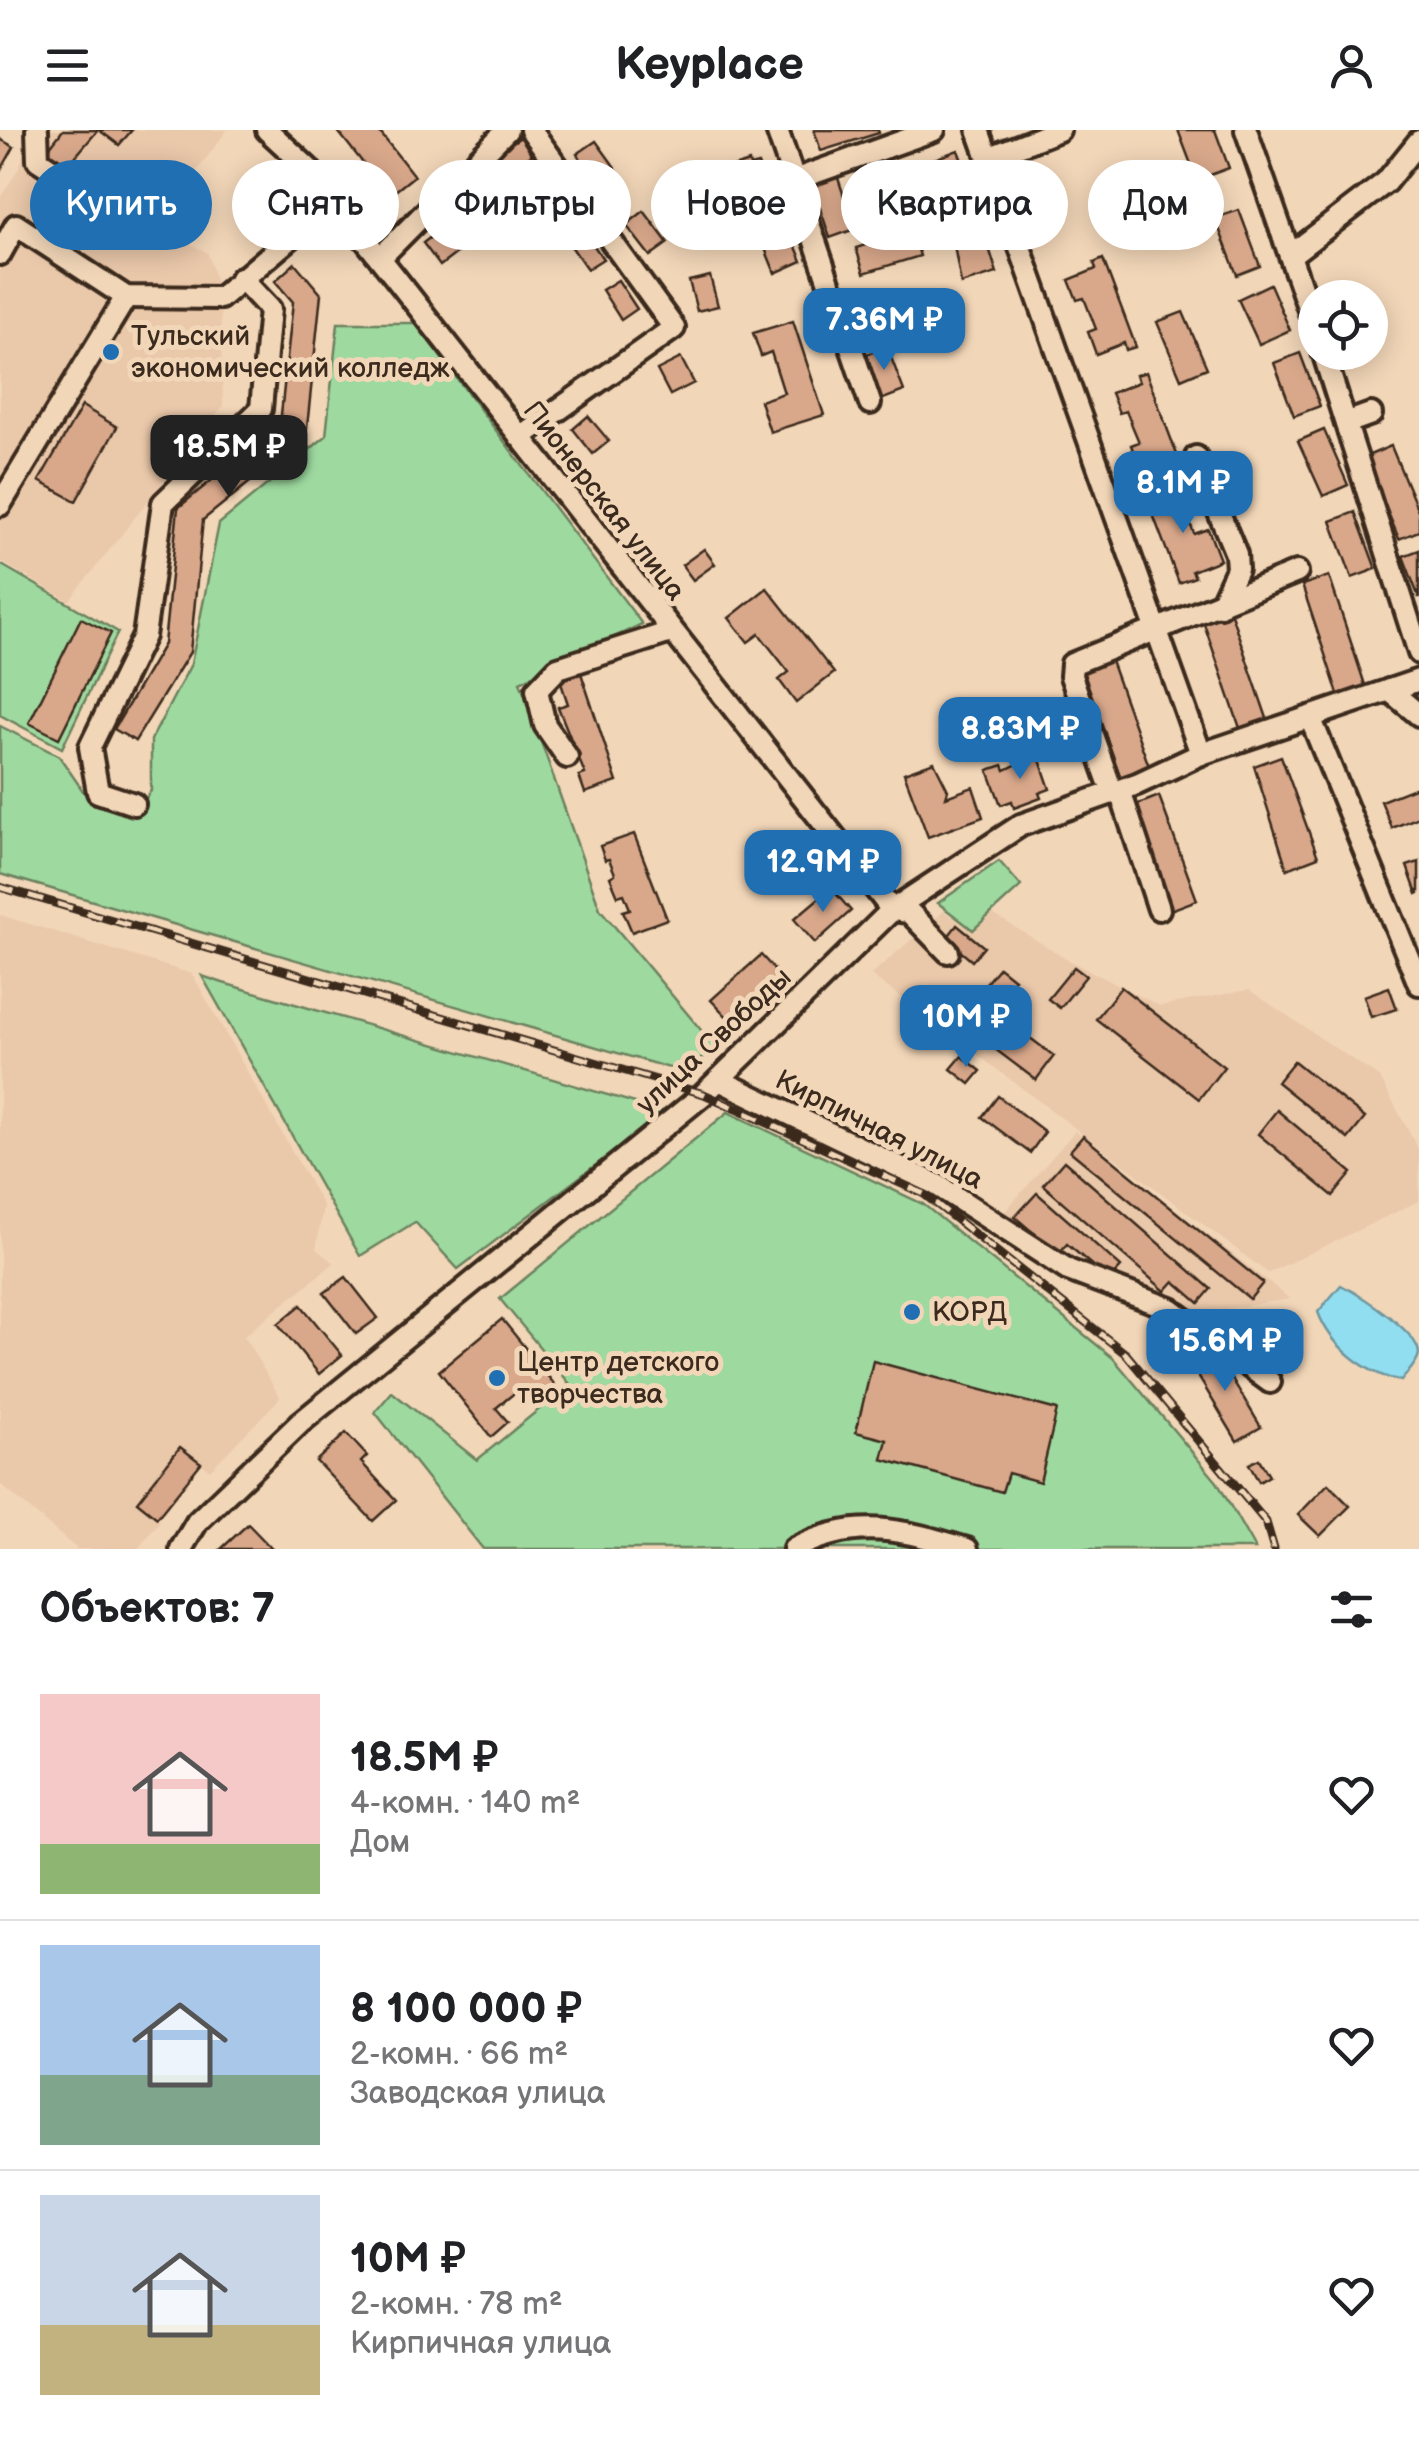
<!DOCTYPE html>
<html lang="ru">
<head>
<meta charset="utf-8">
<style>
	:root { --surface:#fff; --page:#f6f6f6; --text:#202124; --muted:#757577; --line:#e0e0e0; --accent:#1f6fb2 }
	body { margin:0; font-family:"Balsamiq Sans",sans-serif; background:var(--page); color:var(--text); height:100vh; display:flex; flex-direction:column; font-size:38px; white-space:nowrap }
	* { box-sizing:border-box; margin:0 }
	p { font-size:32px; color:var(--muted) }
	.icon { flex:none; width:55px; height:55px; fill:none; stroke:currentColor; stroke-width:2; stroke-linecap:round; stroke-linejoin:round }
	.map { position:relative; height:1419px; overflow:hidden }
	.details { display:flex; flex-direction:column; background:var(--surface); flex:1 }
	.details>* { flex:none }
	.hud { position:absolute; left:30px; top:30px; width:1360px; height:90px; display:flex; gap:20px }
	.tools { position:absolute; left:1298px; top:150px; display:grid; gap:20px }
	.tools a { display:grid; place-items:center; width:90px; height:90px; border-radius:50%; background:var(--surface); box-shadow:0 5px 25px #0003; font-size:50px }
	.price { position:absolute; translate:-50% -85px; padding:0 22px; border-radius:20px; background:var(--accent); color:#fff; font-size:32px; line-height:65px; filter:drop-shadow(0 2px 5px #0008) }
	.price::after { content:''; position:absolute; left:50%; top:60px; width:30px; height:22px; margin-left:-15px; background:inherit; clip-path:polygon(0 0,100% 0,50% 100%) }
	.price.active { background:#222; color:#fff }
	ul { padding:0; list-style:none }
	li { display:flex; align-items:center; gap:30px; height:250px; padding:0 40px }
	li+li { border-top:2px solid var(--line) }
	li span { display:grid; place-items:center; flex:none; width:280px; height:200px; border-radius:0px; color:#555 }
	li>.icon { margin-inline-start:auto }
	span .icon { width:120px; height:120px; fill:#fffc; stroke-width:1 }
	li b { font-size:42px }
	h2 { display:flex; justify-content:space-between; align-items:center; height:120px; padding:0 40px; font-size:42px }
	.tag { padding:0 35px; border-radius:45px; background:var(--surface); box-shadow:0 5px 25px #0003; font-size:35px; line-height:90px }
	.tag.active { background:var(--accent); color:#fff }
	header { display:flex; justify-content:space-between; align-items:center; height:130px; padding:0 40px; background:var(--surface); font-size:45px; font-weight:700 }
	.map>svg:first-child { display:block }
	.built { fill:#eac8aa }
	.green { fill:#9edaa0; stroke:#6c825f; stroke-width:2.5 }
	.water { fill:#91def1; stroke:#6f969d; stroke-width:2.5 }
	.building { fill:#d9a88b; stroke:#3b2a1e; stroke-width:2.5 }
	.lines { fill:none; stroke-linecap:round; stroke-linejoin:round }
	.minor-casing { stroke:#3b2a1e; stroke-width:28 }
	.minor { stroke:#f2d6b8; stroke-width:20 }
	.rail-casing { stroke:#3b2a1e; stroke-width:9 }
	.rail { stroke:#f2d6b8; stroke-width:5; stroke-dasharray:15; stroke-linecap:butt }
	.poi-dot { fill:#1f6fb2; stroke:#f2d6b8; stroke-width:4 }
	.labels { text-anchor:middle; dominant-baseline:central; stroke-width:10; stroke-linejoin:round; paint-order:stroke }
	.poi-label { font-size:28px; fill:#3b2a1e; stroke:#f2d6b8; text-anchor:start }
	.street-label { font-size:28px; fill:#3b2a1e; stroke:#f2d6b8 }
</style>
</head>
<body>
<header><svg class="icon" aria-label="menu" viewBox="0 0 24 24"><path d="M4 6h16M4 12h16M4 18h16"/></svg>Keyplace<svg class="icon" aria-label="person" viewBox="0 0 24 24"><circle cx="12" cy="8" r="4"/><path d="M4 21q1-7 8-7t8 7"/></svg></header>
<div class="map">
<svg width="1419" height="1419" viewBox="0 0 1419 1419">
	<rect width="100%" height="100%" fill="#f2d6b8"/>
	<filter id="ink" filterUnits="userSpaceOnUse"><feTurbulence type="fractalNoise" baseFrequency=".01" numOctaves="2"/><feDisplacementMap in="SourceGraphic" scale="20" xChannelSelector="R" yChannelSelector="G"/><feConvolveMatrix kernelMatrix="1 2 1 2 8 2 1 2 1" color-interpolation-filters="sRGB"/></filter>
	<g filter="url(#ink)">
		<g class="built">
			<polygon points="32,0 227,0 156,96 208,123 220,168 223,276 69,471 0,431 0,68 19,38"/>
			<polygon points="944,781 973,802 993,784 1070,831 1160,876 1249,860 1380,948 1419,1021 1419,1071 1268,1143 871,845"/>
			<polygon points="0,785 192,844 323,1076 316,1119 334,1133 244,1206 280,1268 210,1340 180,1317 136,1372 160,1391 138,1419 77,1419 0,1354"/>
			<polygon points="1075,1001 1290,1169 1198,1183 1066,1135 1001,1086"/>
		</g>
		<g class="green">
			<polygon points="338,193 415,193 642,494 520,552 600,779 716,918 683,942 0,744 0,596 59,626 92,674 137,683 151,660 151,610 191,534 219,394 326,306"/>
			<polygon points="0,434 118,502 62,618 0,585"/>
			<polygon points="999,731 1021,756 973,800 938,773"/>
			<polygon points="202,846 223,853 666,982 458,1139 415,1092 360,1126"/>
			<polygon points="728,982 923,1074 1113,1228 1217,1352 1255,1419 483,1419 375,1282 392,1262 477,1330 570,1254 500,1169"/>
		</g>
		<path class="water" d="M1341 1155C1360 1165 1419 1202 1419 1224 1418 1233 1407 1243 1401 1251 1365 1244 1330 1215 1318 1182Z"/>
		<g class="building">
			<polygon points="63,0 98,0 63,41 43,26"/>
			<polygon points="99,0 132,0 119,15"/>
			<polygon points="337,0 378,0 414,46 389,66"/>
			<polygon points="814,0 878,0 879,3 821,21"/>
			<polygon points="1178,0 1215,0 1229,38 1197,50"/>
			<polygon points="521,7 532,25 502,45 490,26"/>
			<polygon points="0,9 14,17 0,42"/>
			<polygon points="596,11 622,47 603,60 577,24"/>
			<polygon points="958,20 966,42 937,52 929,31"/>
			<polygon points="749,32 750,36 758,34 773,78 769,80 773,91 754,98 733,37"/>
			<polygon points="834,36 855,99 830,108 809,45"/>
			<polygon points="545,45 568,78 553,89 529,56"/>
			<polygon points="975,74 997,143 961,154 952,104 945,106 938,85"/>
			<polygon points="1239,80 1260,136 1237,145 1215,88"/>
			<polygon points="644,81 668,113 650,126 626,95"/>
			<polygon points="578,92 603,129 587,139 562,103"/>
			<polygon points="440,100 457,123 440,136 423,113"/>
			<polygon points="912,100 920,126 864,143 856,118"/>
			<polygon points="791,105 802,131 775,143 764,116"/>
			<polygon points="1103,129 1136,217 1126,220 1124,213 1096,224 1088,202 1096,199 1084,168 1077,170 1069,150 1096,139 1094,133"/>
			<polygon points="295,133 321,164 306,307 203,390 190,522 135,611 114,599 164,514 178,378 280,294 293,172 275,151"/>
			<polygon points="710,146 718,176 697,181 689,151"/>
			<polygon points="618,150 637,179 621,190 602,160"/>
			<polygon points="1270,154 1290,200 1259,214 1238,169"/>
			<polygon points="860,157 868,176 854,182 846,163"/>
			<polygon points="1183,182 1207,238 1181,249 1157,192"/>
			<polygon points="793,191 824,285 770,302 760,271 784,263 771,222 761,226 753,203"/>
			<polygon points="887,217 904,261 881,270 864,225"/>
			<polygon points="1300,223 1320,276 1294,286 1274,233"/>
			<polygon points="681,228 694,253 670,265 657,240"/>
			<polygon points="1146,242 1179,330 1169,333 1166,326 1139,336 1131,315 1139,312 1126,281 1119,283 1111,263 1139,252 1136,245"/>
			<polygon points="82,276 117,297 76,371 39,351"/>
			<polygon points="588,286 609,311 593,324 573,299"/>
			<polygon points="1324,300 1348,355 1323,366 1298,311"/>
			<polygon points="1391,316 1419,383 1419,401 1399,409 1365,327"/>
			<polygon points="1185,360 1193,379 1186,382 1194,404 1208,399 1220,430 1192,441 1195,447 1179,453 1149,374"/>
			<polygon points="1355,382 1376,439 1352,448 1331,391"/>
			<polygon points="704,419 715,434 693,450 682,435"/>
			<polygon points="1419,420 1419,468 1403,426"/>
			<polygon points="1329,446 1367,561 1340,570 1302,455"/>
			<polygon points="767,458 834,543 796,573 779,550 789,542 759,504 748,512 729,488"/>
			<polygon points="1230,481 1269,594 1242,604 1203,491"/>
			<polygon points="81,488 111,503 59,608 29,593"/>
			<polygon points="1111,531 1150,639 1121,649 1083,541"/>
			<polygon points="580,540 617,652 585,663 579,646 585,644 558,577 568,574 559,547"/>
			<polygon points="1038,624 1050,659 1039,663 1041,668 1014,678 1012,671 1001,675 988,640 1003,635 1005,640"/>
			<polygon points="1281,626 1318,727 1287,739 1254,636"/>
			<polygon points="934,632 948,660 946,667 973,657 983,687 928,707 904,643"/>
			<polygon points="1419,656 1419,687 1392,698 1381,671"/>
			<polygon points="1159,666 1197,770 1168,781 1131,677"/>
			<polygon points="634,704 667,789 632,802 623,781 630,779 624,764 618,766 610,747 615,744 609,729 605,730 600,716"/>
			<polygon points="1419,732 1419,763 1417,764 1407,736"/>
			<polygon points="831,758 851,781 815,813 794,789"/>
			<polygon points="957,795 984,817 972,831 946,809"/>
			<polygon points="761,825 781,847 733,893 711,870"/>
			<polygon points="999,837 1014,849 997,870 982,858"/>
			<polygon points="1074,837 1086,846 1060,878 1048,869"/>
			<polygon points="1121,857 1224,937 1199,969 1096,889"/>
			<polygon points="1389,857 1397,879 1371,887 1364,866"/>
			<polygon points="1009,892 1054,926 1036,950 991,916"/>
			<polygon points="962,926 981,941 970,954 951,939"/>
			<polygon points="1294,931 1365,988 1348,1009 1277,952"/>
			<polygon points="998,966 1045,1002 1030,1023 982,987"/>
			<polygon points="1277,980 1352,1043 1333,1066 1258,1004"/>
			<polygon points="1083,1006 1263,1153 1250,1169 1070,1021"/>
			<polygon points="1064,1031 1211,1159 1199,1173 1174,1151 1165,1161 1043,1055"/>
			<polygon points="1037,1063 1121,1137 1109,1150 1067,1114 1058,1124 1015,1087"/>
			<polygon points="346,1147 378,1188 356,1204 324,1163"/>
			<polygon points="301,1175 342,1225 319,1244 278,1194"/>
			<polygon points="502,1189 555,1255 536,1271 523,1256 496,1278 508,1292 491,1307 439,1241"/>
			<polygon points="1213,1217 1261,1297 1237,1311 1189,1231"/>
			<polygon points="873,1231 1057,1280 1040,1352 1008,1343 1002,1362 882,1329 887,1310 856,1302"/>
			<polygon points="346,1303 367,1326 361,1332 396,1370 373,1391 316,1331"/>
			<polygon points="180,1317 201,1333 157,1388 137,1372"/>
			<polygon points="1259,1329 1269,1346 1259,1352 1249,1334"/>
			<polygon points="1328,1354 1350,1376 1320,1406 1298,1385"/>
			<polygon points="248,1394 272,1419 221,1419"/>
		</g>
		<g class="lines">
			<g class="minor-casing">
				<g id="minor">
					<polyline points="37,0 38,30 61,45 86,51"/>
					<polyline points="267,0 308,38 394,146 892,780 909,782 948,822"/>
					<polyline points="777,0 870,273"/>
					<polyline points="978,0 1201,624"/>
					<polyline points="1246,0 1315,197"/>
					<polyline points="988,28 1059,0"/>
					<polyline points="794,50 934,0"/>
					<polyline points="0,124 16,95 126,167 220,168 334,71"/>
					<polyline points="1292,124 1386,52 1419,11"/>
					<polyline points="380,128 507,0"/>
					<polyline points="1323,222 1419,523"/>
					<polyline points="1346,293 1371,284"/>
					<polyline points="520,307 674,198 531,0"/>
					<polyline points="1196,327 1236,424 1237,439 1220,476"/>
					<polyline points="0,375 126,167"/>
					<polyline points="1389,560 1419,585"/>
					<polyline points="1310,587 1419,854"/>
					<polyline points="567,627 545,595 537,560 558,538 671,502"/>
					<polyline points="1108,650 1071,546 1072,534 1297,442"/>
					<polyline points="1120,661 1159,779"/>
					<polyline points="134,674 98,662 90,617 144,506 163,373 261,279 270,179 241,148"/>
					<polyline points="719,950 937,1055 1068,1140 1171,1179 1270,1252"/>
					<polyline points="181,1419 197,1392 300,1293 704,964 892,780 1021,695 1137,654 1201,624 1419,550"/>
					<path d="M794 1419C856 1386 903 1400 967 1419"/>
				</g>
			</g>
			<use href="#minor" class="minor"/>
			<g class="rail-casing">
				<polyline id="rail" points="0,757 704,964 924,1064 1126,1224 1266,1392 1274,1419"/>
			</g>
			<use href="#rail" class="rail"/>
		</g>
	</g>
	<g class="poi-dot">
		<circle cx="111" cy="222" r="10"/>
		<circle cx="912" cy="1182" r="10"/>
		<circle cx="497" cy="1248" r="10"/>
	</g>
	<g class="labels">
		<g class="poi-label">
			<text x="131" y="206">Тульский<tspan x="131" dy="32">экономический колледж</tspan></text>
			<text x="932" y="1182">КОРД</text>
			<text x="517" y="1232">Центр детского<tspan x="517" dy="32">творчества</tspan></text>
		</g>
		<g class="street-label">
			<text transform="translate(604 371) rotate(52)">Пионерская улица</text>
			<text transform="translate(714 911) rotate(-43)">улица Свободы</text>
			<text transform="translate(879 1000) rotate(27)">Кирпичная улица</text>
		</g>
	</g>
</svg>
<div class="tools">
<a><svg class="icon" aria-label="locate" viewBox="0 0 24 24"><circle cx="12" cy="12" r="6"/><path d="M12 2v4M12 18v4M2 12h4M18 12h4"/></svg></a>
</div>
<b class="price" style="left:884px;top:243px">7.36M ₽</b>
<b class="price active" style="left:229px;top:370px">18.5M ₽</b>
<b class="price" style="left:1183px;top:406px">8.1M ₽</b>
<b class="price" style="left:1020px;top:652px">8.83M ₽</b>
<b class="price" style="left:823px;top:785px">12.9M ₽</b>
<b class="price" style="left:966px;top:940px">10M ₽</b>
<b class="price" style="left:1225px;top:1264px">15.6M ₽</b>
<div class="hud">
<a class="tag active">Купить</a>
<a class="tag">Снять</a>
<a class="tag">Фильтры</a>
<a class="tag">Новое</a>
<a class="tag">Квартира</a>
<a class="tag">Дом</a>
</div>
</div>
<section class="details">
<h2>Объектов: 7<svg class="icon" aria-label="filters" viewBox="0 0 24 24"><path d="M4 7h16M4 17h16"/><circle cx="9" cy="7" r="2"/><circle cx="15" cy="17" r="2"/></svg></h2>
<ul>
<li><span style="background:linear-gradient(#f6c9c9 75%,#8fb573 0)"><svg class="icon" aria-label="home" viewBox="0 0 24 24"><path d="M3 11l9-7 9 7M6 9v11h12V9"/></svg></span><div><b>18.5M ₽</b><p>4-комн. · 140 m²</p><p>Дом</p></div><svg class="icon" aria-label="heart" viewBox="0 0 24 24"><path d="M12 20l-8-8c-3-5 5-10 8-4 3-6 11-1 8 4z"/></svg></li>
<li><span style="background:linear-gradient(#a9c7e8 65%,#7fa58c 0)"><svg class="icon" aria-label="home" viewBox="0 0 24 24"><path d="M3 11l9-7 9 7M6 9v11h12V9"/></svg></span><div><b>8 100 000 ₽</b><p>2-комн. · 66 m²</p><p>Заводская улица</p></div><svg class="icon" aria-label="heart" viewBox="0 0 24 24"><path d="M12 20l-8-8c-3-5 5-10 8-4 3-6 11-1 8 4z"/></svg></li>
<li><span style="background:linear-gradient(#c9d6e8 65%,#c2b280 0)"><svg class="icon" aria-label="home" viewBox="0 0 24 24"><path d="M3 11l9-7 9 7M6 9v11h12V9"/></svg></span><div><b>10M ₽</b><p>2-комн. · 78 m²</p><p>Кирпичная улица</p></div><svg class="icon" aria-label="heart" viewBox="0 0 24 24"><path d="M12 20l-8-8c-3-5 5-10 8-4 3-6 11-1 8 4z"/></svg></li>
</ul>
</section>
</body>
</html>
